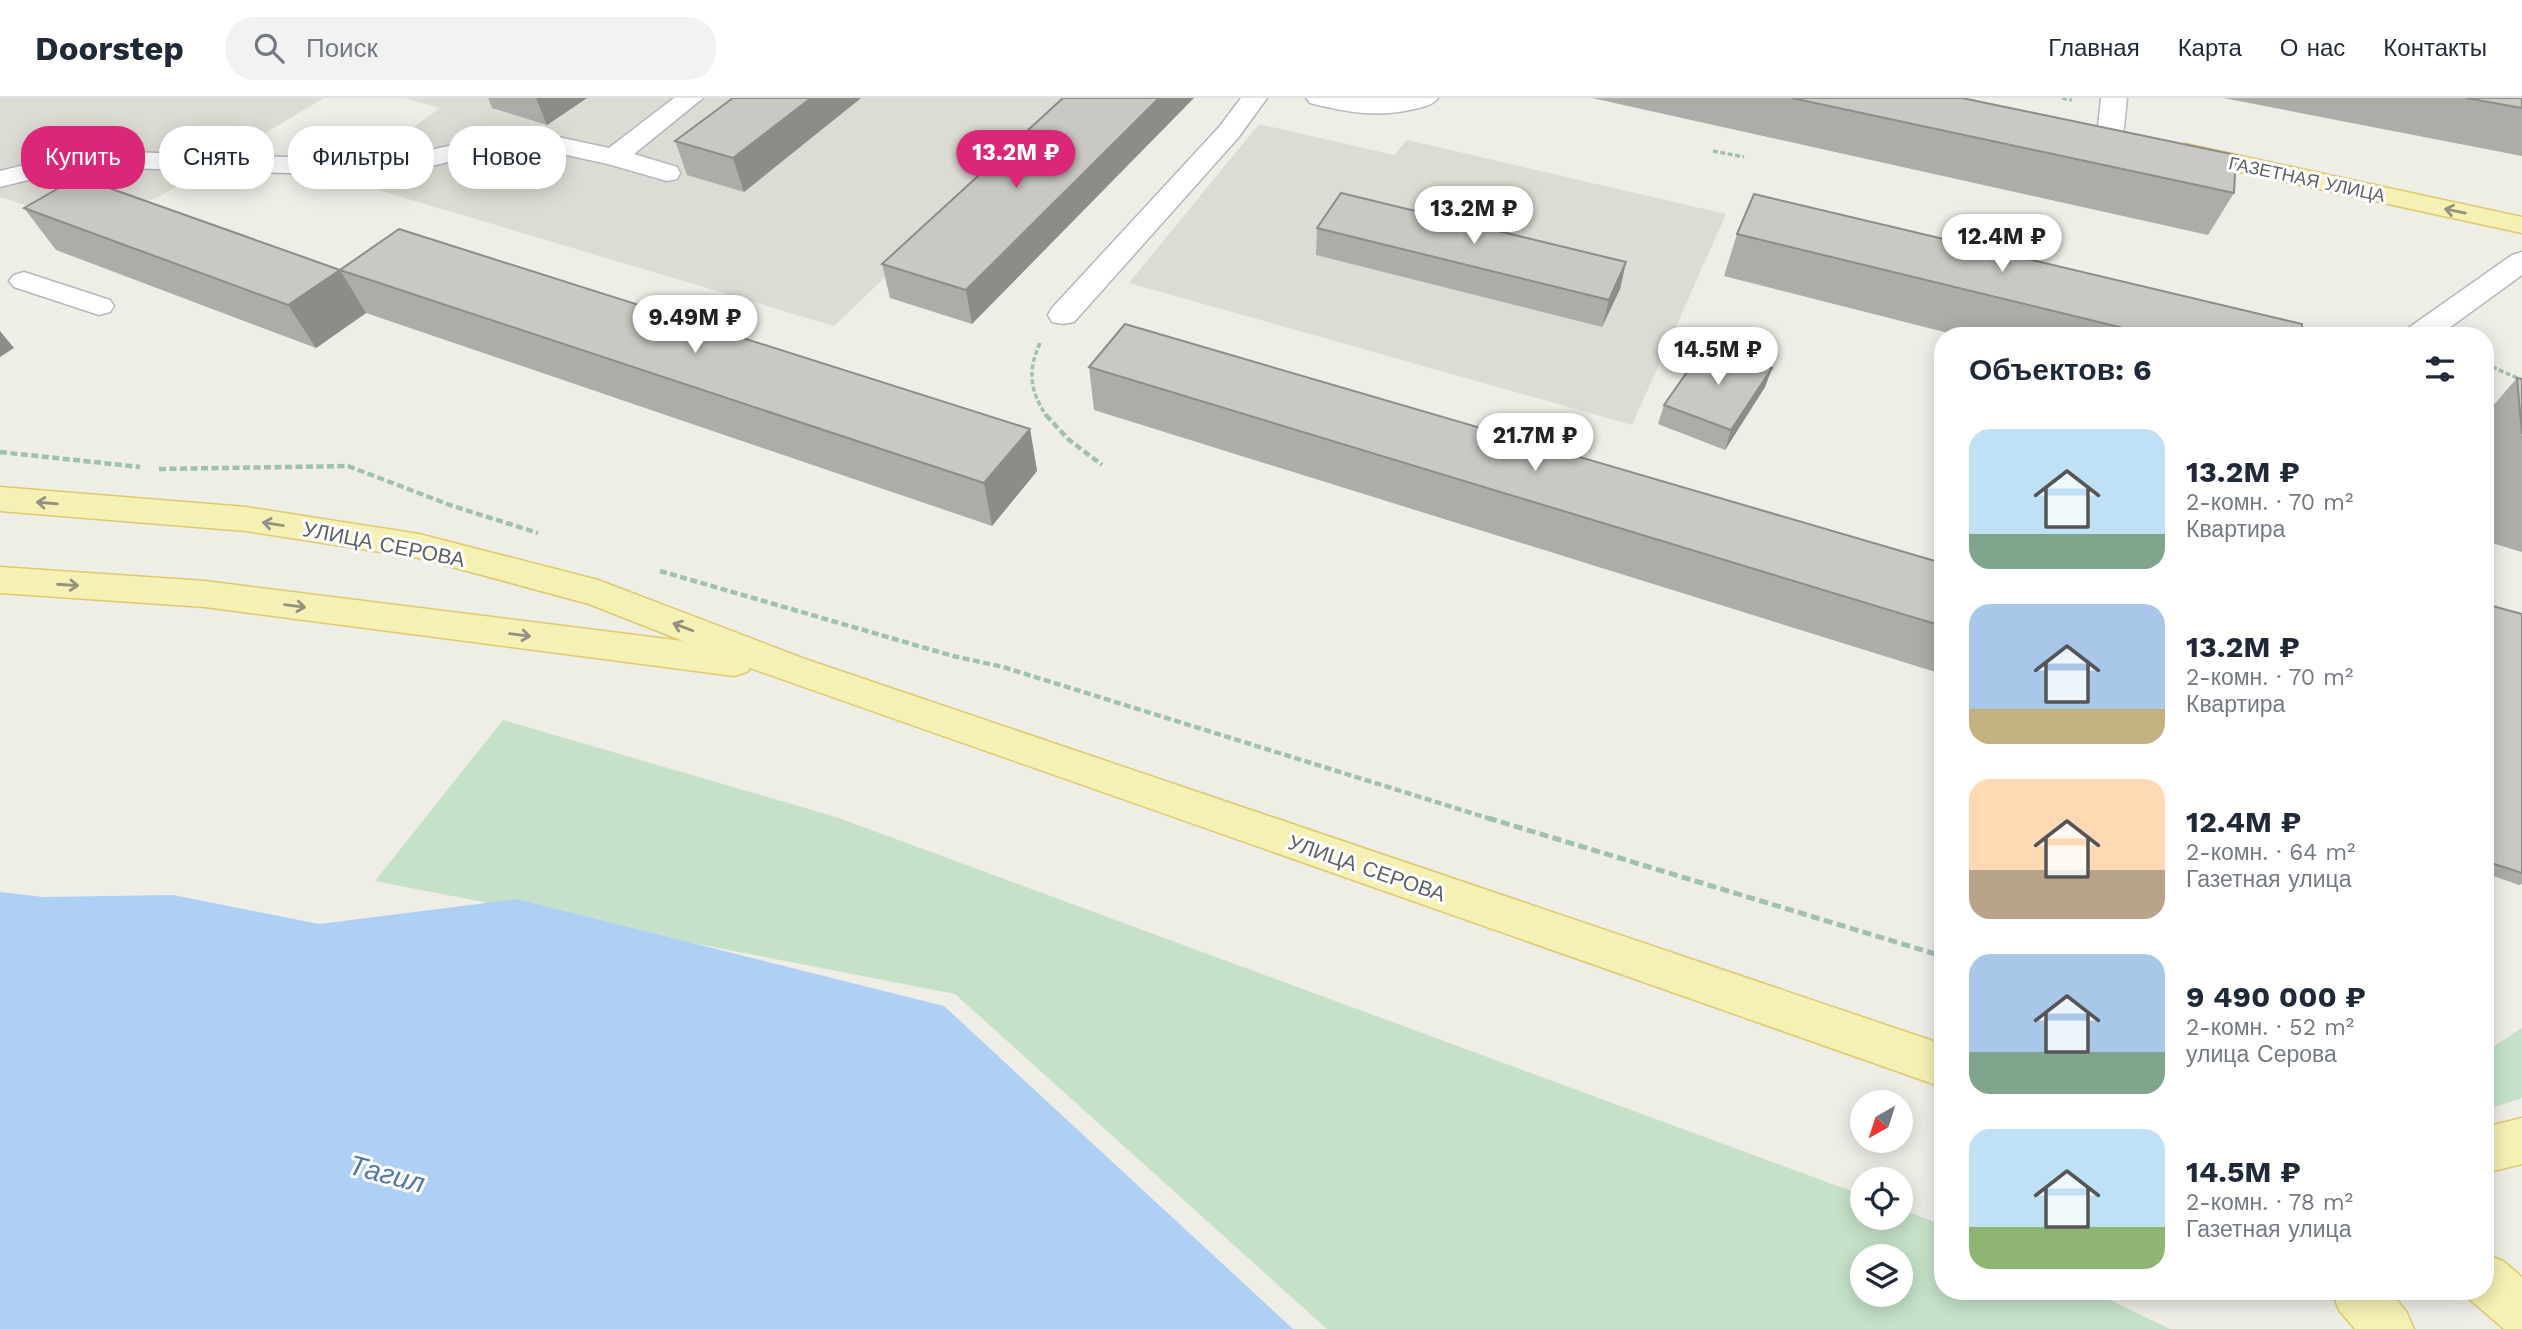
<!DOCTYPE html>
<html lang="ru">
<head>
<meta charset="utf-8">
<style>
	:root { --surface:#fff; --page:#f2f2f3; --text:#1f2937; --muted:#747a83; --line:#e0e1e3; --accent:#db2777 }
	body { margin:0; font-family:"Work Sans",sans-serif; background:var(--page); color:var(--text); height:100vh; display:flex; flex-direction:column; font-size:26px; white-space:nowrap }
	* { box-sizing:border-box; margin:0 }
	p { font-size:23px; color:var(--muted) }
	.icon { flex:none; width:38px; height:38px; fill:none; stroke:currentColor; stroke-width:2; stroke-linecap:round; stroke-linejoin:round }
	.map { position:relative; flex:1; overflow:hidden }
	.sheet { position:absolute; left:1934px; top:229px; width:560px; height:973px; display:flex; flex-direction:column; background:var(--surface); border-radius:28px; box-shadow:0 4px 18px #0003 }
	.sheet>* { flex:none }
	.top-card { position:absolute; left:21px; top:28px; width:665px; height:63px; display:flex; gap:14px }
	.needle { width:46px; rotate:219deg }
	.buttons { position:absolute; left:1850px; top:992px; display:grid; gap:14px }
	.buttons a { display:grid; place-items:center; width:63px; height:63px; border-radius:50%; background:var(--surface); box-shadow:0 4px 18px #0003; font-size:35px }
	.price { position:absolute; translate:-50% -60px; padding:0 16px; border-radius:24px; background:#fff; color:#222; font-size:23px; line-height:46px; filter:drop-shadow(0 2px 4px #0008) }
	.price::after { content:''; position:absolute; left:50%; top:42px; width:21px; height:16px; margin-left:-10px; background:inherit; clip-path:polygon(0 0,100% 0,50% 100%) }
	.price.current { background:var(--accent); color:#fff }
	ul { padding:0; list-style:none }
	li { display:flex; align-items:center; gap:21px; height:175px; padding:0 35px }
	li span { display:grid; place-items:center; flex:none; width:196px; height:140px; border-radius:21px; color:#555 }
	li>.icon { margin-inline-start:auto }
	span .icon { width:84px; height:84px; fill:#fffc; stroke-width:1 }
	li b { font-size:30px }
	h2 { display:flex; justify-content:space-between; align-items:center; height:84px; padding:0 35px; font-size:30px }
	.pill { padding:0 24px; border-radius:28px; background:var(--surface); box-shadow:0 4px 18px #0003; font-size:24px; line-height:63px }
	.pill.current { background:var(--accent); color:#fff }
	header { display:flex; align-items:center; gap:42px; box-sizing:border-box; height:98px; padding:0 35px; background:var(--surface); border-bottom:2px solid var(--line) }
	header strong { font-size:33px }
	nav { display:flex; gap:38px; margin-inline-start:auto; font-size:24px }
	.search { width:490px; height:63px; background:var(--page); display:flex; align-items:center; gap:18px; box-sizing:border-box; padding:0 24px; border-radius:28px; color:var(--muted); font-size:26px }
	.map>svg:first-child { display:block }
	.education { fill:#dddcd4 }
	.green { fill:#c5e2c8; fill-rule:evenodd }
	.water { fill:#afd0f5 }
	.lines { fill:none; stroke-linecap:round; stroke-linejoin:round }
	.minor-casing { stroke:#b6b7bb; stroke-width:3 }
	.major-casing { stroke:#e0c96c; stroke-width:3 }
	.path-far2 { stroke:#9fc2ac; stroke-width:3.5; stroke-dasharray:5 2.5; stroke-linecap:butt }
	.path-far1 { stroke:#9fc2ac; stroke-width:4.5; stroke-dasharray:7 3.5; stroke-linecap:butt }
	.path { stroke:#9fc2ac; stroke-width:5; stroke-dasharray:9 4.5; stroke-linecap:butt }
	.minor { fill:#fff; fill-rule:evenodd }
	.major { fill:#f5f0b3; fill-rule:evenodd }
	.wall { fill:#adaca7 }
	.shaded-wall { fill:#8d8c88 }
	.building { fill:#c9c8c2; stroke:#8d8c88; stroke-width:2 }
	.oneway { stroke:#929280 }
	.labels { text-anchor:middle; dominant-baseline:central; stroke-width:6; stroke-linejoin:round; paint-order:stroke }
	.far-street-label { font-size:18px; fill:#5d6064; stroke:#fff }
	.street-label { font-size:21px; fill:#5d6064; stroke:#fff }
	.near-water-label { font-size:28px; font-style:italic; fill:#5177ad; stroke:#fff }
</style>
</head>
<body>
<header>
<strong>Doorstep</strong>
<div class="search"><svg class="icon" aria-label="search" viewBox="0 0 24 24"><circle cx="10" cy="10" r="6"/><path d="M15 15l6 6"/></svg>Поиск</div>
<nav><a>Главная</a><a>Карта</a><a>О нас</a><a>Контакты</a></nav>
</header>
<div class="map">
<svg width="2522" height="1231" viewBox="0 0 2522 1231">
	<rect width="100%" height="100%" fill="#eeede6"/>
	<g class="education">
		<polygon points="0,0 324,0 155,101 66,120 0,99"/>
		<polygon points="404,0 1074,0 834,228 378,92 435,53 400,39 440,10"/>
		<polygon points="1259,26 1394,57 1407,42 1726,116 1632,327 1129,185"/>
	</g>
	<g class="green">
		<path d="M503 622 836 719 1862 1097V1120H1900L1901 1111 1942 1127V1194H2093L2170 1231H1327L955 896 375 783ZM1862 1158H1900V1197H1862Z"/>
		<polygon points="2522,930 2522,1000 2485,1012 2485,954"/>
	</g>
	<polygon class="water" points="0,794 43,799 173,797 319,826 517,801 944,908 1293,1231 0,1231"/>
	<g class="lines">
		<g class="minor-casing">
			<g id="minor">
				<polygon points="674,0 703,0 634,56 677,69 680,75 677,81 667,83 608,66 539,51 482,56 389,78 125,70 72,71 0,89 0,73 72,55 125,54 389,62 482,40 539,35 609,50"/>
				<polygon points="1241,0 1267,0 1238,40 1074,224 1063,226 1052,224 1048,217 1052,210 1220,28"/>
				<path d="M1306 0H1438C1432 8 1423 9 1414 11 1377 20 1346 14 1310 5Z"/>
				<polygon points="2101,0 2127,0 2123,38 2119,44 2110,46 2101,44 2097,38"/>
				<polygon points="2522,154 2522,177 2438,238 2403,238 2407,231 2512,157"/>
				<polygon points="24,174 110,202 114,208 110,214 99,217 14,189 9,183 14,177"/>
			</g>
		</g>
		<g class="major-casing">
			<g id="major">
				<polygon points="2185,46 2522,119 2522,135 2176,60 2172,54 2176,48"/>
				<polygon points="0,389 246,409 419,436 598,482 805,561 1942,946 1942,989 750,570 747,574 734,578 205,509 0,495 0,469 205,483 683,543 589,506 419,460 246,433 0,413"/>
				<polygon points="2522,1020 2522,1066 2485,1075 2485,1029"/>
				<polygon points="2485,1156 2503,1163 2522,1179 2522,1231 2504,1231 2467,1199 2465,1194 2485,1194"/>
				<polygon points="2332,1194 2390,1194 2406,1213 2414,1231 2355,1231 2339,1212"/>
			</g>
		</g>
		<g class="path-far2">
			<polyline points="2062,0 2072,2"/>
			<polyline points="1713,53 1744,59"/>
			<path d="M1040 245C1027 274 1030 293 1047 319"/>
			<polyline points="2485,266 2522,282"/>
		</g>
		<g class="path-far1">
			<polyline points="1046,317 1068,341 1102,367"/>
			<polyline points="0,354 140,369"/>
			<polyline points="159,371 348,368 450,407 538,435"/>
			<polyline points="660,473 953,558 1003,569 1494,722"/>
		</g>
		<polyline class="path" points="1488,720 1942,858"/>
		<use href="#minor" class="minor"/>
		<use href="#major" class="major"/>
	</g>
	<g class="wall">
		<polygon points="488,0 587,0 547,27 492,10"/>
		<polygon points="733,0 861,0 744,94 687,77 675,43"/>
		<polygon points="1063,0 972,226 890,200 882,166"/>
		<polygon points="1592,0 1962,0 2234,95 2208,137"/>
		<polygon points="2223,0 2522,0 2522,58"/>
		<polygon points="24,110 340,172 1030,331 1037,373 992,428 366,215 316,250 56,152"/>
		<polygon points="1317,130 1626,164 1620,191 1602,229 1316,157"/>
		<polygon points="1737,136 2302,238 1960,238 1724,178"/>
		<polygon points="1089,269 1942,465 1942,576 1094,312"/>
		<polygon points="1772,270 1765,289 1725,352 1658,326 1664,307"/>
		<polygon points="2517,280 2522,281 2522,454 2485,443 2485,317"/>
		<polygon points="2485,506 2522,516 2522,786 2519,787 2485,775"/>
	</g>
	<g class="shaded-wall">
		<polygon points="536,0 587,0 547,27"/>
		<polygon points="811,0 861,0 744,94 733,60"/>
		<polygon points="1159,0 1194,0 972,226 966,192"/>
		<polygon points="1626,164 1620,191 1602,229 1609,202"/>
		<polygon points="340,172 366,215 316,250 288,207"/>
		<polygon points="0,233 14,250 0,259"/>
		<polygon points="1772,270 1765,289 1725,352 1731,332"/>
		<polygon points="1030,331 1037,373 992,428 984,385"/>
	</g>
	<g class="building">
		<polygon points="733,0 811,0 733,60 675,43"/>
		<polygon points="1063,0 1159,0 966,192 882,166"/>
		<polygon points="1792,0 1962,0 2236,57 2234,95"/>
		<polygon points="2466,0 2522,0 2522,10"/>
		<polygon points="78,79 340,172 288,207 24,110"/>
		<polygon points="1341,95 1626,164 1609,202 1317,130"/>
		<polygon points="1754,96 2302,226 2302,238 2156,238 1737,136"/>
		<polygon points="399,131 1030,331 984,385 340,172"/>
		<polygon points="1125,226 1942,465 1942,528 1089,269"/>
		<polygon points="1706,247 1772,270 1731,332 1664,307"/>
		<polygon points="2517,280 2522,281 2522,336"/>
		<polygon points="2485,506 2522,516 2522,775 2485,763"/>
	</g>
	<defs><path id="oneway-shaft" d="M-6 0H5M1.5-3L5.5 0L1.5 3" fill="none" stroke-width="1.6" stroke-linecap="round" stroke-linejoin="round" transform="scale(1.75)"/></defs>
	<g class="oneway">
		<use href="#oneway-shaft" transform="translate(2455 113) rotate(-168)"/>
		<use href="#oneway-shaft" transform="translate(47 405) rotate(-175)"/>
		<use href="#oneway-shaft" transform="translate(273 426) rotate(-171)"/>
		<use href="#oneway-shaft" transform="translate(68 487) rotate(4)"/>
		<use href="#oneway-shaft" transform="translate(295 508) rotate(7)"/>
		<use href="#oneway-shaft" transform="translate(683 529) rotate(-159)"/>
		<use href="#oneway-shaft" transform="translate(520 537) rotate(7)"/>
	</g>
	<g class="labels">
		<g class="far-street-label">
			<text transform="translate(2307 81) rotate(12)">ГАЗЕТНАЯ УЛИЦА</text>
		</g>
		<g class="street-label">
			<text transform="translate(384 446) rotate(11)">УЛИЦА СЕРОВА</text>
			<text transform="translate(1367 770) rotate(19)">УЛИЦА СЕРОВА</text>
		</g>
		<g class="near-water-label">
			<text transform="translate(387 1076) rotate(15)">Тагил</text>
		</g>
	</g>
</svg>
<div class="buttons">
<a><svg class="needle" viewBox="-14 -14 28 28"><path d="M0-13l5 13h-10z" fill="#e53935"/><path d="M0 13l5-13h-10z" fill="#747a83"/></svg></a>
<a><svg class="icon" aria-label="locate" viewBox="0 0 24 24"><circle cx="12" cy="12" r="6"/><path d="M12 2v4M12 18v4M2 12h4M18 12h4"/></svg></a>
<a><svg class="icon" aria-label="layers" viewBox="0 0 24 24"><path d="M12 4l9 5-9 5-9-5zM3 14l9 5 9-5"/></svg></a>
</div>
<b class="price current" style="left:1016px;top:92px">13.2M ₽</b>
<b class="price" style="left:1474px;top:148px">13.2M ₽</b>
<b class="price" style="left:2002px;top:176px">12.4M ₽</b>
<b class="price" style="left:695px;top:257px">9.49M ₽</b>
<b class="price" style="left:1718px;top:289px">14.5M ₽</b>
<b class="price" style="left:1535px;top:375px">21.7M ₽</b>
<div class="top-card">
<a class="pill current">Купить</a>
<a class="pill">Снять</a>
<a class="pill">Фильтры</a>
<a class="pill">Новое</a>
</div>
<section class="sheet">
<h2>Объектов: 6<svg class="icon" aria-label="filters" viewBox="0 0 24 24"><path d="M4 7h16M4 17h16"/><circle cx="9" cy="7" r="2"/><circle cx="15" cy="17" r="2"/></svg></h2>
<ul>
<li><span style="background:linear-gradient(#bfe0f5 75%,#7fa58c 0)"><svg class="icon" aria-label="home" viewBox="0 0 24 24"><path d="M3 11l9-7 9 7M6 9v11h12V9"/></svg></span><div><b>13.2M ₽</b><p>2-комн. · 70 m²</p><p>Квартира</p></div></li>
<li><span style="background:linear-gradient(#a9c7e8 75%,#c2b280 0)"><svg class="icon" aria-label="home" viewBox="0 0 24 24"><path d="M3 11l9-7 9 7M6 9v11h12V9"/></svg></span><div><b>13.2M ₽</b><p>2-комн. · 70 m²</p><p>Квартира</p></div></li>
<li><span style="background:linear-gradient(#ffd9b3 65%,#b9a48a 0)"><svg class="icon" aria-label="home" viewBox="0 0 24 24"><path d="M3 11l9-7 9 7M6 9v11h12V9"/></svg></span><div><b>12.4M ₽</b><p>2-комн. · 64 m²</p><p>Газетная улица</p></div></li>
<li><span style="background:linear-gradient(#a9c7e8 70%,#7fa58c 0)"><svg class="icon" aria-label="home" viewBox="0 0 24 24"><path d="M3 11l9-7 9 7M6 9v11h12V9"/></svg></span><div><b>9 490 000 ₽</b><p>2-комн. · 52 m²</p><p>улица Серова</p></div></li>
<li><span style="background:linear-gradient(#bfe0f5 70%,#8fb573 0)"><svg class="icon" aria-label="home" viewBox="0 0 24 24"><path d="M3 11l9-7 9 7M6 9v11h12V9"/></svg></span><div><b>14.5M ₽</b><p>2-комн. · 78 m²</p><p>Газетная улица</p></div></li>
</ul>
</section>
</div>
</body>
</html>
